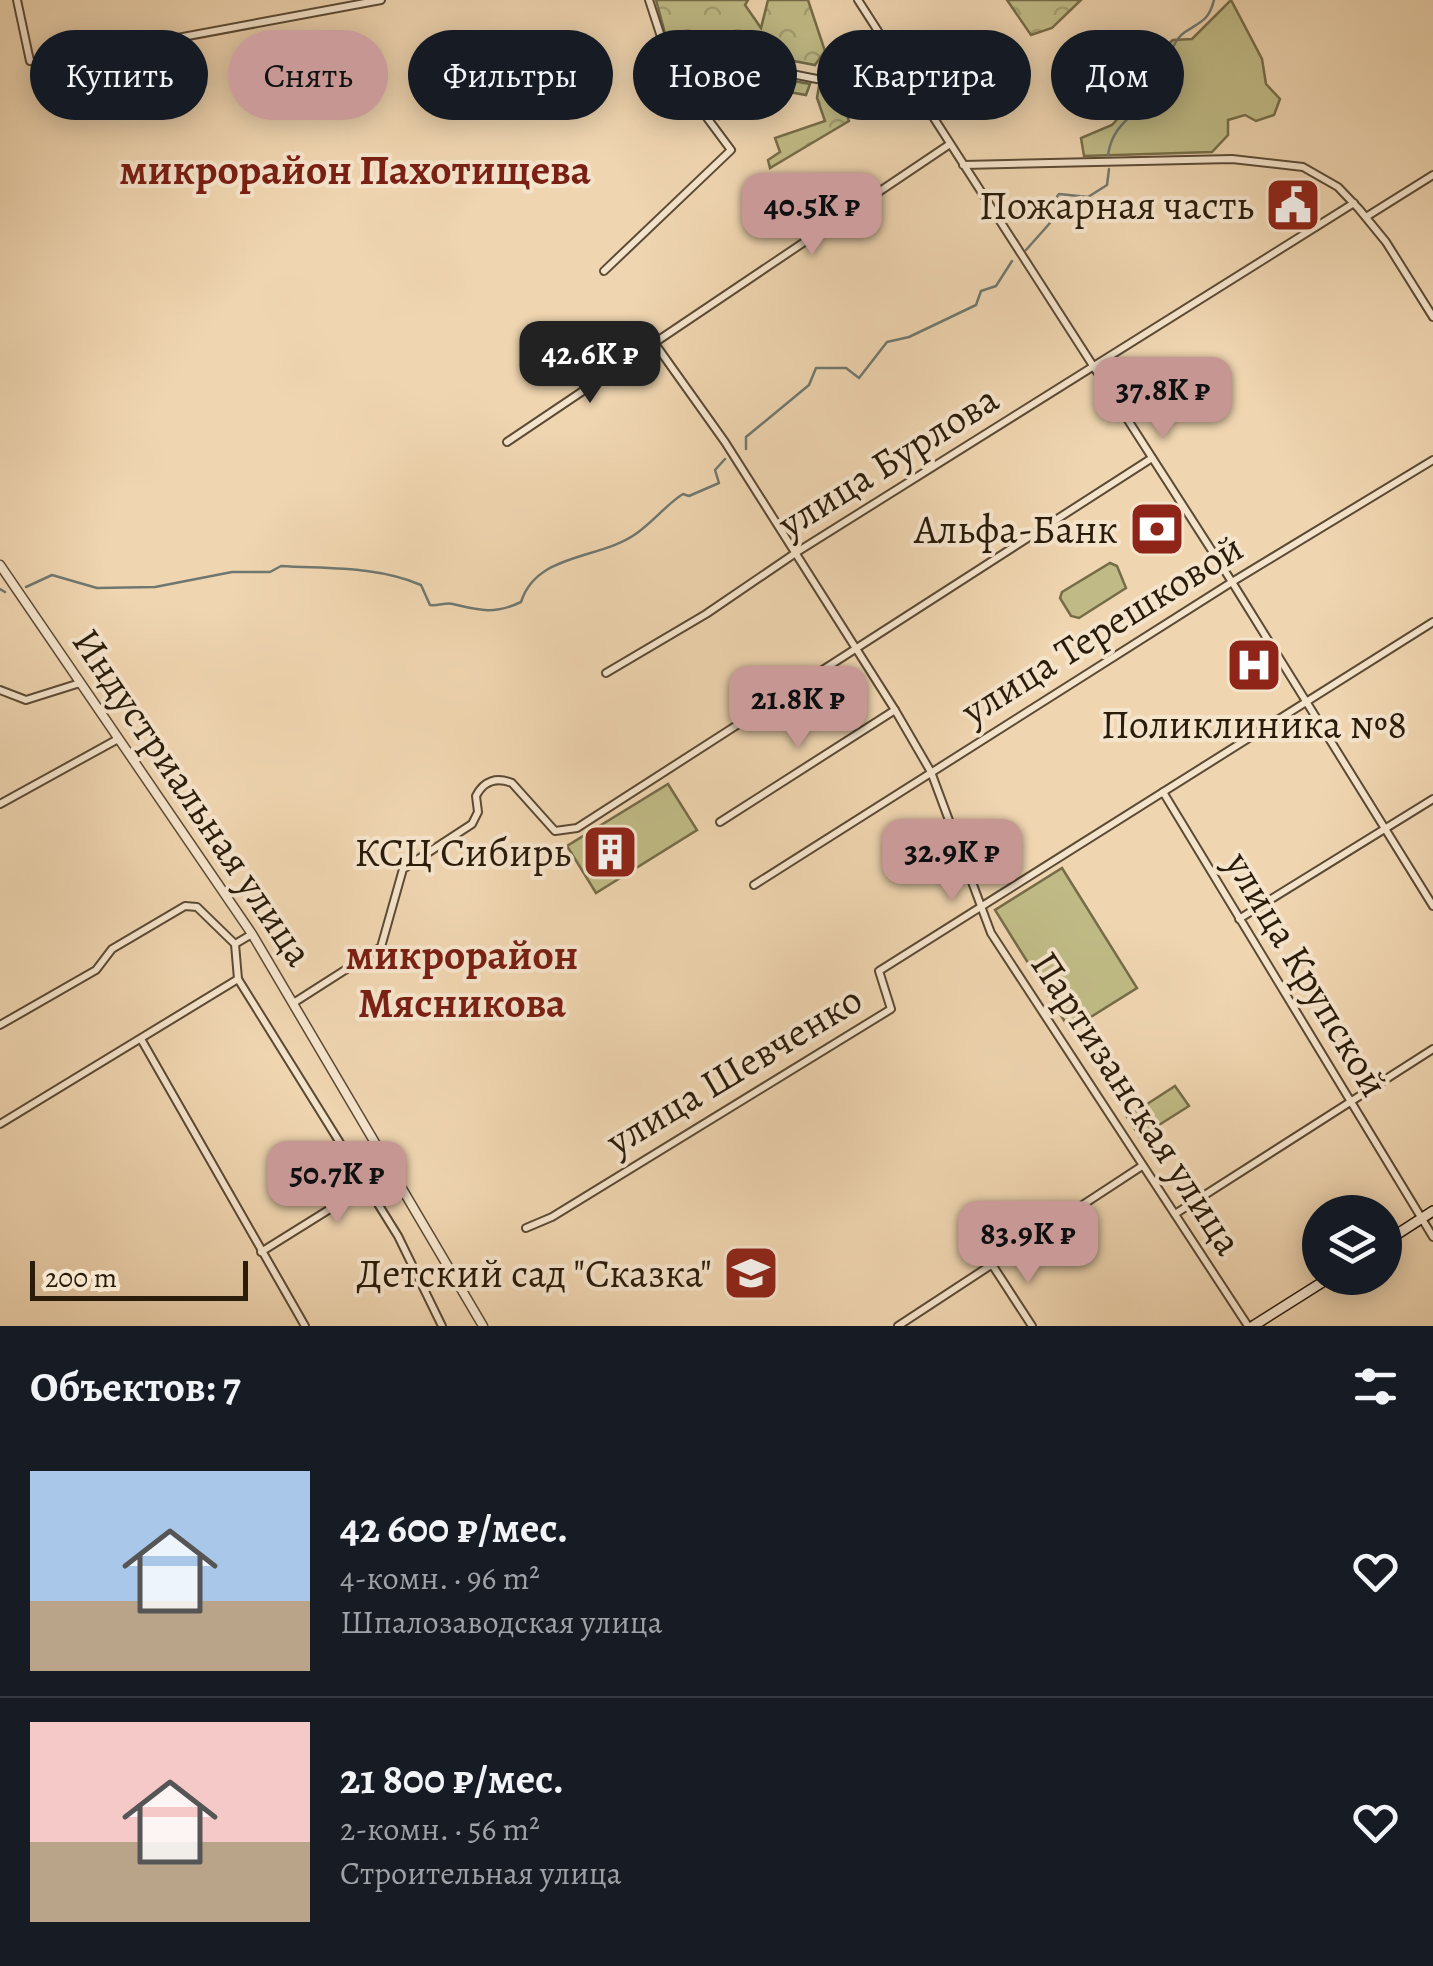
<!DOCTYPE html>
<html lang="ru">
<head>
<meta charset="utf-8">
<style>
	:root { --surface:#171b24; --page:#242831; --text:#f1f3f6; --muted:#9ea1a6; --line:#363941; --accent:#c59692 }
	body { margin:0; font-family:Alegreya,serif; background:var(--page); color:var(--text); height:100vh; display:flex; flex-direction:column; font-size:38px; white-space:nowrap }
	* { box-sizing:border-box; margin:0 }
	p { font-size:32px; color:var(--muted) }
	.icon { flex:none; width:55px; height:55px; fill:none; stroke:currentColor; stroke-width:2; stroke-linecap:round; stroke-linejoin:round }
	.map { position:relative; height:1326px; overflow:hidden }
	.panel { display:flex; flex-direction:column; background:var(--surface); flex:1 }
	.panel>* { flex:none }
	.hud { position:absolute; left:30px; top:30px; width:1375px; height:90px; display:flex; gap:20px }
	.buttons { position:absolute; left:1302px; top:1195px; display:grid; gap:20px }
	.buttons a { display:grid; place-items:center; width:100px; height:100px; border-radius:50%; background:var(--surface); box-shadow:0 5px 25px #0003; font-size:50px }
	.scale { position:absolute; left:30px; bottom:25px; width:218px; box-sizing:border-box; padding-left:10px; border:5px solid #2a1c0a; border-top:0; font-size:28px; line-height:35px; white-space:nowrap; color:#2a1c0a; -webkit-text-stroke:8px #f5e4cc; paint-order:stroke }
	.price { position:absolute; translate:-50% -85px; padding:0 22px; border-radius:20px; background:var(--accent); color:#111; font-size:32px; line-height:65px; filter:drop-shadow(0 2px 5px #0008) }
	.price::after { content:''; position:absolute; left:50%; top:60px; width:30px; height:22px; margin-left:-15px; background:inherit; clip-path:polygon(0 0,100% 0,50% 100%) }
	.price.on { background:#222; color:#fff }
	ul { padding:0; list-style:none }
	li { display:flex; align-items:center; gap:30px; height:250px; padding:0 30px }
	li+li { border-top:2px solid var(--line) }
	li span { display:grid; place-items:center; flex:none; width:280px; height:200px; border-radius:0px; color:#555 }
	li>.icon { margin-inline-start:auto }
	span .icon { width:120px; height:120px; fill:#fffc; stroke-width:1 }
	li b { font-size:42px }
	h2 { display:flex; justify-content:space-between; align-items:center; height:120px; padding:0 30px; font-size:42px }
	.chip { padding:0 35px; border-radius:45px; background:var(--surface); box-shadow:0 5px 25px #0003; font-size:35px; line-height:90px }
	.chip.on { background:var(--accent); color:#111 }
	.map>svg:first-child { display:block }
	.green { fill:#c0bb86; stroke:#756c48; stroke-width:2.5 }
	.forest { fill:url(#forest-crowns); stroke:#756c48; stroke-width:2.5 }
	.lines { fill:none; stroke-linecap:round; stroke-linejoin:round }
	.stream { stroke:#6f7870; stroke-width:2.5 }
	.minor-casing { stroke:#5b4a34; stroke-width:10 }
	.tertiary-casing { stroke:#5b4a34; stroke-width:11 }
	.secondary-casing { stroke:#2a1c0a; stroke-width:12 }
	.minor { stroke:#f5e4cc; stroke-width:6 }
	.tertiary { stroke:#f5e4cc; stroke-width:8 }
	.secondary { stroke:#f5e4cc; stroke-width:9 }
	.labels { text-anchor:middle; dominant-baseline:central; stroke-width:8; stroke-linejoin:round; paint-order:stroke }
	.poi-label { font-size:40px; fill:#2a1c0a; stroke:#f5e4cc; text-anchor:end }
	.street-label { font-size:40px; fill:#2a1c0a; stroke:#f5e4cc }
	.neighbourhood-label { font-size:42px; font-weight:bold; fill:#7a1f14; stroke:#f5e4cc }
</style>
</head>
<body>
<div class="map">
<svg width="1433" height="1326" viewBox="0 0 1433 1326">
	<defs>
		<pattern id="forest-crowns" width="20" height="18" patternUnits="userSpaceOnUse" patternTransform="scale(2.5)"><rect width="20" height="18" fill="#c0bb86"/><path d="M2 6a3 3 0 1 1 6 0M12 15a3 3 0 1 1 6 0" fill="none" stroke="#a5a072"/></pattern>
	</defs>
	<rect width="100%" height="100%" fill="#efd5b0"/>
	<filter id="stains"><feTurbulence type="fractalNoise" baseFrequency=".002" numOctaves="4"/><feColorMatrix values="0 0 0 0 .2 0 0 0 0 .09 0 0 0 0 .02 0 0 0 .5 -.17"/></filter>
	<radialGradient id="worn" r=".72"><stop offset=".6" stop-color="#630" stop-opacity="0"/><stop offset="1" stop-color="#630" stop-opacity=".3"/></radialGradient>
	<g class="green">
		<polygon points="1231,0 1262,59 1266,84 1280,99 1274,115 1256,121 1245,115 1228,120 1228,135 1212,152 1084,156 1081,138 1112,125 1121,115 1111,107 1115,88 1127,72 1122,65 1138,46 1154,38 1165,47 1173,40 1192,39"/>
		<polygon points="1110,563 1117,566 1126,588 1079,618 1071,616 1060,598 1062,592"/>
		<polygon points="668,784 697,830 596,893 567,846"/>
		<polygon points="1062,868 1137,988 1070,1030 995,910"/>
		<polygon points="1175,1086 1189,1106 1140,1137 1127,1117"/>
	</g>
	<g class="forest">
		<polygon points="656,0 748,0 745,5 761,28 768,0 808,0 825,51 815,65 666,37"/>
		<polygon points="1007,0 1081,0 1052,28 1031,35"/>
		<polygon points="689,62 810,84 806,95 726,81 730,106 719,119 684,76"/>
		<polygon points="819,86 839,90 849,121 770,168 768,160 780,152 775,138 825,121 817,98"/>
	</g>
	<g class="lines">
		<g class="stream">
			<path d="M1108 155C1113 120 1140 115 1156 87 1166 71 1169 43 1185 32 1202 21 1209 20 1214 0"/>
			<polyline points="1026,250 1050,223 1047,210 1059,194 1088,197 1107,185 1109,169"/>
			<polyline points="746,449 746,437 809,385 816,368 846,368 859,378 887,342 909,337 976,305 981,291 996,286 1012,261"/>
			<path d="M26 587 52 575 97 588 155 587 232 572H270L281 566C329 569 376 566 421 585L430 605C438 606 447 602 453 604 478 610 494 615 521 602 537 552 601 560 637 533 654 521 668 503 683 494L689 496 719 483 715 470 725 459"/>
			<polyline points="0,589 5,592"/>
		</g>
		<g class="minor-casing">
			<g id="minor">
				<polyline points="17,0 30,61 43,63 381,0"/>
				<polyline points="649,0 665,49 918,99"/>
				<polyline points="858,0 1232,582 1433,906"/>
				<polyline points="963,165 1232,159 1303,167 1338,187 1359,209 1386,242 1433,317"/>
				<polyline points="1366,217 1433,175"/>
				<polyline points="604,271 731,150 670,68 665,49"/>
				<polyline points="653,341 725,442 895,710 931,772 991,933 1248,1326"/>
				<polyline points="507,442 950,144"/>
				<polyline points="606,673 706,614 797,552 1354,203"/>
				<polyline points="0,690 26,700 80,683"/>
				<polyline points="1163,792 1433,1237"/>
				<polyline points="0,804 118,739"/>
				<polyline points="720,822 895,710"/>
				<polyline points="754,885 1232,582 1433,460"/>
				<polyline points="1239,919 1433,799"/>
				<polyline points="238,979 398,1236 442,1326"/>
				<path d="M295 1002 381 947 403 869 472 824 478 812 476 796C484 780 497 777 512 783L555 831 577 828 1152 458"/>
				<polyline points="0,1025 96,970 112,949 185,906 197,907 235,944"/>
				<polyline points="141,1039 305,1326"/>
				<polyline points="0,1124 238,979 235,944 252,934"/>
				<polyline points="1175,1214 1433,1049"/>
				<polyline points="526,1228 552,1217 891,1009 879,971 1433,622"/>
				<polyline points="261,1252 394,1169"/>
				<polyline points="993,1266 1032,1326"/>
				<polyline points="898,1326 1142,1166"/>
			</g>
		</g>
		<g class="tertiary-casing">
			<polyline id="tertiary" points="0,565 252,934 483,1326"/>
		</g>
		<g class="secondary-casing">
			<g id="secondary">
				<polyline points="1385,1242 1433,1211"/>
				<polyline points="1253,1326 1329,1278"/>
			</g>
		</g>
		<use href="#minor" class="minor"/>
		<use href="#tertiary" class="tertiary"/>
		<use href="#secondary" class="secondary"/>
	</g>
	<defs>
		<g id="civic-square" transform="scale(2.875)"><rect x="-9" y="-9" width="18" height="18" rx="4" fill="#8f2418" stroke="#f5e4cc"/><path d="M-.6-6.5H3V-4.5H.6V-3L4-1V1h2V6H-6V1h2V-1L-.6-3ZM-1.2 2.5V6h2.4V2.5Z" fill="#fff"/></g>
		<g id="bank-square" transform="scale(2.875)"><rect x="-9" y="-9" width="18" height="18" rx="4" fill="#8f2418" stroke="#f5e4cc"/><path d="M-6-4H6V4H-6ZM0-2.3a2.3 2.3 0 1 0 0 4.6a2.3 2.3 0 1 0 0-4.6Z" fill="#fff"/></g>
		<g id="hospital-square" transform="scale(2.875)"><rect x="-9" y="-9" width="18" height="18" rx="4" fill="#8f2418" stroke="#f5e4cc"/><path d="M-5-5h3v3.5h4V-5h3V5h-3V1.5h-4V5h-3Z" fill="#fff"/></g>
		<g id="building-square" transform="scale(2.875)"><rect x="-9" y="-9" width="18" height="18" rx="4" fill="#8f2418" stroke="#f5e4cc"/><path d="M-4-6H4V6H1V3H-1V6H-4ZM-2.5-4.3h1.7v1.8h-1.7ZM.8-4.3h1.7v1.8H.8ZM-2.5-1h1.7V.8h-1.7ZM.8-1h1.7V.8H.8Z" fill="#fff"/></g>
		<g id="school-square" transform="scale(2.875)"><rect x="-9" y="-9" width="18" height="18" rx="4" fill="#8f2418" stroke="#f5e4cc"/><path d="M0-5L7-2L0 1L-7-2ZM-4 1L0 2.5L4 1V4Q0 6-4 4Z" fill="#fff"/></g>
	</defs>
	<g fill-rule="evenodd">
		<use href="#civic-square" x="1293" y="205"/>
		<use href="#bank-square" x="1157" y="529"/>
		<use href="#hospital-square" x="1254" y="665"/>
		<use href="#building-square" x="610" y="852"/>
		<use href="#school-square" x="751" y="1273"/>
	</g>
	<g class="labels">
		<g class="poi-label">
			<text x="1254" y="205">Пожарная часть</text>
			<text x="1118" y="529">Альфа-Банк</text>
			<text x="1254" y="724" text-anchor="middle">Поликлиника №8</text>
			<text x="571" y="852">КСЦ Сибирь</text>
			<text x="712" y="1273">Детский сад "Сказка"</text>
		</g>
		<g class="street-label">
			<text transform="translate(888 461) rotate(-32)">улица Бурлова</text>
			<text transform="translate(1102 629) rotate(-32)">улица Терешковой</text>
			<text transform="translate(193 797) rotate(56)">Индустриальная улица</text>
			<text transform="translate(1307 974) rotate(59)">улица Крупской</text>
			<text transform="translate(734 1070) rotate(-31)">улица Шевченко</text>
			<text transform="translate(1137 1103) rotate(57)">Партизанская улица</text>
		</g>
		<g class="neighbourhood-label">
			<text x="355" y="169">микрорайон Пахотищева</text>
			<text x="462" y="954">микрорайон<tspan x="462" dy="48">Мясникова</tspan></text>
		</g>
	</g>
	<rect width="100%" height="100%" filter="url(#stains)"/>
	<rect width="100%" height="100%" fill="url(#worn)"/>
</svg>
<div class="buttons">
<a><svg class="icon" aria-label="layers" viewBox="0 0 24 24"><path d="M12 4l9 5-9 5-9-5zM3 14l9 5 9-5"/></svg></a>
</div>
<div class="scale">200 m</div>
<b class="price" style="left:812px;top:258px">40.5K ₽</b>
<b class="price on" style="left:590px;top:406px">42.6K ₽</b>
<b class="price" style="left:1163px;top:442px">37.8K ₽</b>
<b class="price" style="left:798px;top:751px">21.8K ₽</b>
<b class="price" style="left:952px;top:904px">32.9K ₽</b>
<b class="price" style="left:337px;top:1226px">50.7K ₽</b>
<b class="price" style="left:1028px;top:1286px">83.9K ₽</b>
<div class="hud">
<a class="chip">Купить</a>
<a class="chip on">Снять</a>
<a class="chip">Фильтры</a>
<a class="chip">Новое</a>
<a class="chip">Квартира</a>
<a class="chip">Дом</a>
</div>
</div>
<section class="panel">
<h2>Объектов: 7<svg class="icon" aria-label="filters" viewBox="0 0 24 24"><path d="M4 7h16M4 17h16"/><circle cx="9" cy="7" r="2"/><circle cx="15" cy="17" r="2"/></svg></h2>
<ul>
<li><span style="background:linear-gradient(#a9c7e8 65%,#b9a48a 0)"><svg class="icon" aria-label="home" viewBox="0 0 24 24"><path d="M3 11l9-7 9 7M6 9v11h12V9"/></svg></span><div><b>42 600 ₽/мес.</b><p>4-комн. · 96 m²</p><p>Шпалозаводская улица</p></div><svg class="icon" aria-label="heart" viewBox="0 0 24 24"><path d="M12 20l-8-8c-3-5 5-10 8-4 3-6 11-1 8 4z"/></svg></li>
<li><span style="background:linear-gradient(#f6c9c9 60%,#b9a48a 0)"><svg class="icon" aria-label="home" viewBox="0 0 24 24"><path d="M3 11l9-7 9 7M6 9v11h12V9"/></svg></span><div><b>21 800 ₽/мес.</b><p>2-комн. · 56 m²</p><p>Строительная улица</p></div><svg class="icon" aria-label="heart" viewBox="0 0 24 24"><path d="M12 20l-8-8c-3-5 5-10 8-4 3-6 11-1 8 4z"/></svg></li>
</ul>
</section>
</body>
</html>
